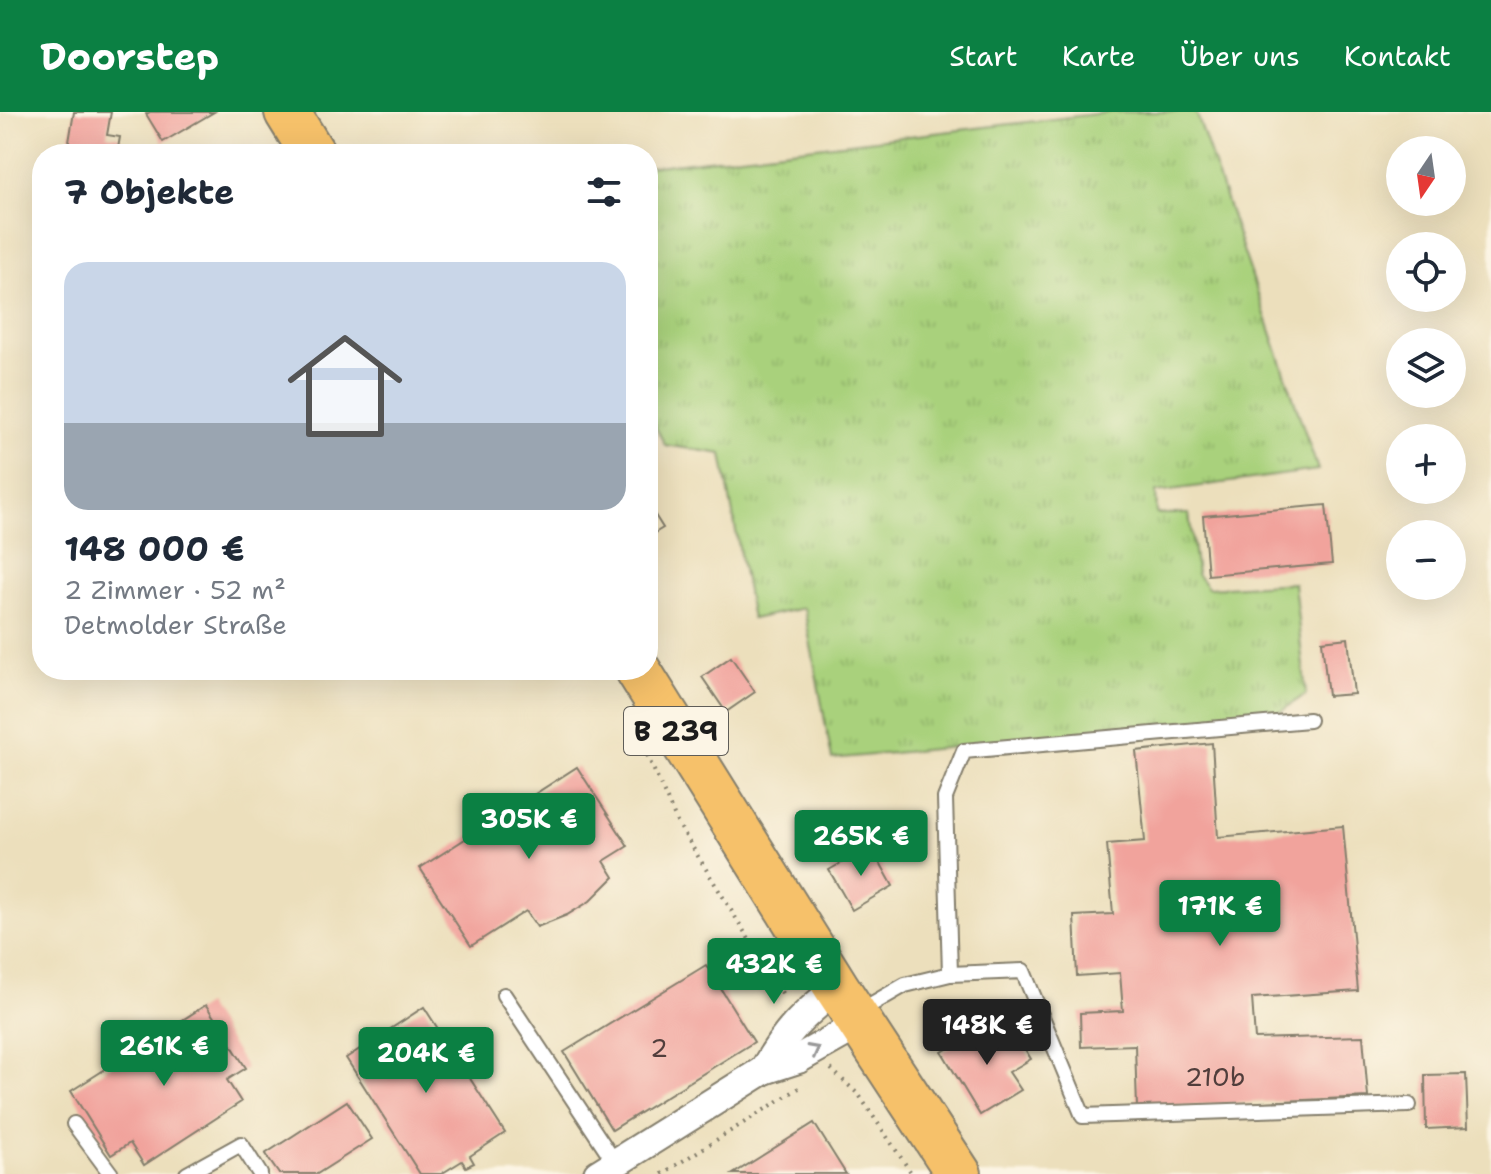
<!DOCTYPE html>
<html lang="de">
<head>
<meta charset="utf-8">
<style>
	:root { --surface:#fff; --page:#f6f6f7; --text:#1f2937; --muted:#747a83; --line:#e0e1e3; --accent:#0b8043 }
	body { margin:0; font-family:"Shantell Sans",sans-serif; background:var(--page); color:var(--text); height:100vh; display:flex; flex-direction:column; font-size:30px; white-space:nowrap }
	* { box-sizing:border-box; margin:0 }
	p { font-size:26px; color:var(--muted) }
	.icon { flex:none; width:44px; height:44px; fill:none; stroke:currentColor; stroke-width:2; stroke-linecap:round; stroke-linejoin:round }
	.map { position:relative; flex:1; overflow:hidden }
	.sheet { position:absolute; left:32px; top:32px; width:626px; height:536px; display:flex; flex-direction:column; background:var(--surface); border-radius:32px; box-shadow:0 8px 32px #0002 }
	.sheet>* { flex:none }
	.needle { width:52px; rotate:193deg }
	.fabs { position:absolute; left:1386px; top:24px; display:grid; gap:16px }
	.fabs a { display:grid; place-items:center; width:80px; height:80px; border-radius:50%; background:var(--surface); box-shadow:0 8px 32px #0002; font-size:40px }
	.price { position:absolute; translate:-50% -68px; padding:0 18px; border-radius:8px; background:var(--accent); color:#fff; font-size:26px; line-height:52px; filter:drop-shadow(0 2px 4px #0008) }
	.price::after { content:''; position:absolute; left:50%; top:48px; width:24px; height:18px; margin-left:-12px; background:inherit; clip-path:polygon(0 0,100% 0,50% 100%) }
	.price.on { background:#222; color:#fff }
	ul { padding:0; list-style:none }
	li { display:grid; align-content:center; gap:16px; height:424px; padding:0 32px }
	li+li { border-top:2px solid var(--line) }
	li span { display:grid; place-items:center; height:248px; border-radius:24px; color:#555 }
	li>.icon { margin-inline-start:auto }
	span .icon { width:144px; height:144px; fill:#fffc; stroke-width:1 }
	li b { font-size:34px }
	h2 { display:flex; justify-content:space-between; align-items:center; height:96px; padding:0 32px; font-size:34px }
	header { display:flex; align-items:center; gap:48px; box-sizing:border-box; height:112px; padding:0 40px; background:var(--accent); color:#fff }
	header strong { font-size:38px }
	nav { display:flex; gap:44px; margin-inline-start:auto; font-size:28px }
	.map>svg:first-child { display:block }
	.grass { fill:url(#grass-tufts); stroke:#62764c; stroke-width:2 }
	.building { fill:#f1a39c }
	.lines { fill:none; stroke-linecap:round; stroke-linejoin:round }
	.lane-casing { stroke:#847e6c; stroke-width:18 }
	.street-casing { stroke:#847e6c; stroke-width:32 }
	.primary-casing { stroke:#847e6c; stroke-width:48 }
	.path { stroke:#847e6c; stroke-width:4; stroke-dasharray:2 6; stroke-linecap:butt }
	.lane { stroke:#fff; stroke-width:14 }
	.street { stroke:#fff; stroke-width:28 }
	.primary { stroke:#f6c16b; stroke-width:44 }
	.oneway { stroke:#999 }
	.labels { text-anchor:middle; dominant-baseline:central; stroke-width:7; stroke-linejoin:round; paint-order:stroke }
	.number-label { font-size:26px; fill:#513e3c }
	.shield { fill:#fcf5e5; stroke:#5f5d58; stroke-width:2 }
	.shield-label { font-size:28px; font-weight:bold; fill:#1c1c1c }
</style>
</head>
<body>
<header>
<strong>Doorstep</strong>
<nav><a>Start</a><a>Karte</a><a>Über uns</a><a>Kontakt</a></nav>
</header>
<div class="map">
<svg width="1491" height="1062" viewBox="0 0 1491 1062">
	<defs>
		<pattern id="grass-tufts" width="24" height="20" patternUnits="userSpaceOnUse" patternTransform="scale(2)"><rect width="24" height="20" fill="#a9d17c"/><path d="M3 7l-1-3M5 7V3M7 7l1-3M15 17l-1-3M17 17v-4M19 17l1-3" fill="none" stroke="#91b36b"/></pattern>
	</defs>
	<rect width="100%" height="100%" fill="#fcf5e5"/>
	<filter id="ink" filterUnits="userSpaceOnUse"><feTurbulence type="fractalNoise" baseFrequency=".0125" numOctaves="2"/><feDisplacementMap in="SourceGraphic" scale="16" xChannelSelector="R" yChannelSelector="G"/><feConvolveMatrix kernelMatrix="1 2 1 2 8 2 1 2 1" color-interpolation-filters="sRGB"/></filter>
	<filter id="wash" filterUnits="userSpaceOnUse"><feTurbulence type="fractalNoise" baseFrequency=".006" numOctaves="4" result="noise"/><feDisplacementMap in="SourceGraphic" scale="32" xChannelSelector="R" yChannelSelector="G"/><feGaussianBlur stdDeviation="1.8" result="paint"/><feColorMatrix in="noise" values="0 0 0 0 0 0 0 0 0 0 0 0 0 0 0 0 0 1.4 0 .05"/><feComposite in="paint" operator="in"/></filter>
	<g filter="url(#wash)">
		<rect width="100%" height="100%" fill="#ecdfbc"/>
		<polygon class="grass" points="1112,0 1196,0 1318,358 1156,380 1157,402 1189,402 1197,462 1208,476 1294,471 1306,582 1274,604 832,647 804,496 752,507 722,342 665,333 648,300 648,55"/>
		<g id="blocks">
			<g class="building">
				<polygon points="74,0 111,0 107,23 120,25 117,42 67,42"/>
				<polygon points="150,0 214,0 163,30 146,2"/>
				<polygon points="648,392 663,416 648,425"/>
				<polygon points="1326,393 1332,452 1208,463 1203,404"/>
				<polygon points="1348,526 1354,582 1328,584 1322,529"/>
				<polygon points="731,545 755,580 726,600 702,565"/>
				<polygon points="1212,631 1218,725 1343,714 1358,879 1252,886 1255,927 1363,924 1368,985 1137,996 1135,933 1081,935 1080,901 1123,899 1120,861 1077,864 1074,804 1113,802 1107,732 1145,729 1136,639"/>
				<polygon points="577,655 628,734 604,749 614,765 590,789 567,803 537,815 526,799 471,834 420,756"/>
				<polygon points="871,734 893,774 852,798 829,758"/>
				<polygon points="706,853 754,930 612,1018 564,940"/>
				<polygon points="206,893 246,956 227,968 241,990 144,1053 130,1031 111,1043 71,979"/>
				<polygon points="424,895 505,1021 470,1044 474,1051 466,1055 462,1049 441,1062 420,1062 346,946"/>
				<polygon points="1012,916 1031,947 1009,960 1021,978 980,1003 942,940 979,918 987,931"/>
				<polygon points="1466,962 1468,1015 1426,1017 1425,963"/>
				<polygon points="347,989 372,1027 317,1062 279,1062 265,1042"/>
				<polygon points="814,1011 846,1062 733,1062"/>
			</g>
		</g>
	</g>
	<g filter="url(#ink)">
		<use href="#blocks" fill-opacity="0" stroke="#847e6c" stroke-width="2"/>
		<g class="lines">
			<g class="lane-casing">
				<g id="lane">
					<polyline points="950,862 1023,859 1083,1004 1409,993"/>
					<polyline points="504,883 616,1052"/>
					<polyline points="858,900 905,873 950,862 945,686 964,639 1309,608"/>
					<polyline points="74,1012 111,1062"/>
					<polyline points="187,1062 241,1032 260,1062"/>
				</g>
			</g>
			<g class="street-casing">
				<g id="street">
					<path d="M764 958C785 920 803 903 837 876"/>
					<polyline points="598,1062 764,958 798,947 860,912"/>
				</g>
			</g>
			<g class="primary-casing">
				<g id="primary">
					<polyline points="287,0 313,42"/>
					<polyline points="638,558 837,876 959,1062"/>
				</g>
			</g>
			<g class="path">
				<polyline points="644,636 677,710 785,886"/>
				<polyline points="831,957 859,983 912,1062"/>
				<polyline points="662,1062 799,976"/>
			</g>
			<use href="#lane" class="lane"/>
			<use href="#street" class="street"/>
			<use href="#primary" class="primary"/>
		</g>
		<defs><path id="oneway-chevron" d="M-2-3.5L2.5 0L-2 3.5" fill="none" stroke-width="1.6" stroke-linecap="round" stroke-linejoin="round" transform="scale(2)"/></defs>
		<use class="oneway" href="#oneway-chevron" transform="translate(814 938) rotate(-28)"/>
	</g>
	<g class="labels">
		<g class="number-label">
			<text x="659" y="935">2</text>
			<text x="1215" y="964">210b</text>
		</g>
		<rect class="shield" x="624" y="595" width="104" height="48" rx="6"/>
		<g class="shield-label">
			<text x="676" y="619">B 239</text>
		</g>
	</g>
</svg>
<div class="fabs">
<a><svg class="needle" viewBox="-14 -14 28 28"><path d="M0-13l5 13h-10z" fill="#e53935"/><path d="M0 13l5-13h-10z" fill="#747a83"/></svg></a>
<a><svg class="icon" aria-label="locate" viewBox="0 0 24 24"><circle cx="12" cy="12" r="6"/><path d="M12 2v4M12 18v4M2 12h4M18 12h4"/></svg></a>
<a><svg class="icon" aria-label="layers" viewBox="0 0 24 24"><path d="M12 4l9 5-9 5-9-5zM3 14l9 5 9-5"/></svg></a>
<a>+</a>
<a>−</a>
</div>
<b class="price" style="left:529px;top:749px">305K €</b>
<b class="price" style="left:861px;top:766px">265K €</b>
<b class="price" style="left:1220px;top:836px">171K €</b>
<b class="price" style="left:774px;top:894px">432K €</b>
<b class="price on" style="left:987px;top:955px">148K €</b>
<b class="price" style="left:164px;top:976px">261K €</b>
<b class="price" style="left:426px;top:983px">204K €</b>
<section class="sheet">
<h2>7 Objekte<svg class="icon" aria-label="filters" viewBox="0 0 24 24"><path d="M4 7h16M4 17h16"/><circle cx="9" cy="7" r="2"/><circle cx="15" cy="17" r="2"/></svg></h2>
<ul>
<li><span style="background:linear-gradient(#c9d6e8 65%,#9aa5b1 0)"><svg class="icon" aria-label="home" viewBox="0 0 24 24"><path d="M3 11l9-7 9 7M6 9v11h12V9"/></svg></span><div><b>148 000 €</b><p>2 Zimmer · 52 m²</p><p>Detmolder Straße</p></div></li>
</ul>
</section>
</div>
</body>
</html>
